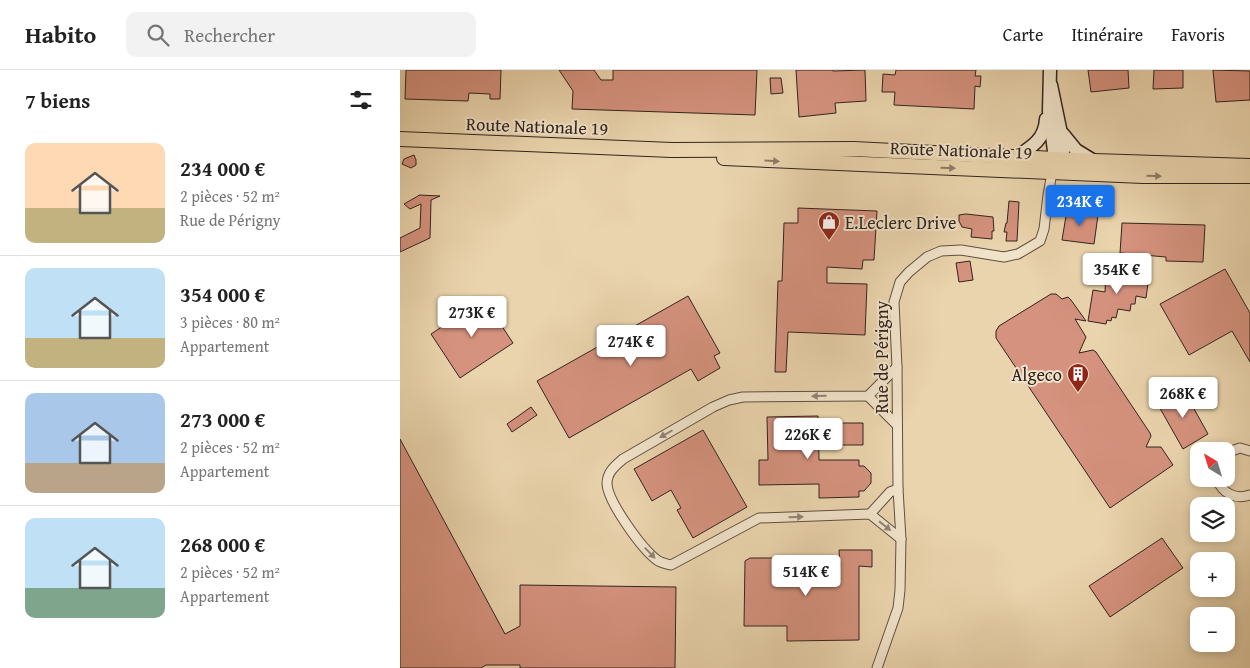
<!DOCTYPE html>
<html lang="fr">
<head>
<meta charset="utf-8">
<style>
	:root { --surface:#fff; --page:#f2f2f2; --text:#222; --muted:#767676; --line:#e0e0e0; --accent:#1a73e8 }
	body { margin:0; font-family:"Gentium Book Plus",serif; background:var(--page); color:var(--text); height:100vh; display:flex; flex-direction:column; font-size:19px; white-space:nowrap }
	* { box-sizing:border-box; margin:0 }
	p { font-size:16px; color:var(--muted) }
	.icon { flex:none; width:28px; height:28px; fill:none; stroke:currentColor; stroke-width:2; stroke-linecap:round; stroke-linejoin:round }
	.map { position:relative; flex:1; overflow:hidden }
	.drawer { display:flex; flex-direction:column; background:var(--surface); width:400px }
	.drawer>* { flex:none }
	.needle { width:32px; rotate:322deg }
	.fabs { position:absolute; left:790px; top:372px; display:grid; gap:10px }
	.fabs a { display:grid; place-items:center; width:45px; height:45px; border-radius:10px; background:var(--surface); box-shadow:0 2px 8px #0003; font-size:25px }
	.price { position:absolute; translate:-50% -42px; padding:0 11px; border-radius:5px; background:#fff; color:#222; font-size:16px; line-height:32px; filter:drop-shadow(0 1px 2px #0008) }
	.price::after { content:''; position:absolute; left:50%; top:30px; width:15px; height:11px; margin-left:-8px; background:inherit; clip-path:polygon(0 0,100% 0,50% 100%) }
	.price.on { background:var(--accent); color:#fff }
	ul { padding:0; list-style:none }
	li { display:flex; align-items:center; gap:15px; height:125px; padding:0 25px }
	li+li { border-top:1px solid var(--line) }
	li span { display:grid; place-items:center; flex:none; width:140px; height:100px; border-radius:10px; color:#555 }
	li>.icon { margin-inline-start:auto }
	span .icon { width:60px; height:60px; fill:#fffc; stroke-width:1 }
	li b { font-size:21px }
	h2 { display:flex; justify-content:space-between; align-items:center; height:60px; padding:0 25px; font-size:21px }
	header { display:flex; align-items:center; gap:30px; box-sizing:border-box; height:70px; padding:0 25px; background:var(--surface); border-bottom:1px solid var(--line) }
	header strong { font-size:24px }
	nav { display:flex; gap:28px; margin-inline-start:auto; font-size:18px }
	.search { width:350px; height:45px; background:var(--page); display:flex; align-items:center; gap:12px; box-sizing:border-box; padding:0 18px; border-radius:10px; color:var(--muted); font-size:19px }
	main { display:flex; flex:1; min-height:0 }
	.map>svg:first-child { display:block }
	.building { fill:#d5927e; stroke:#32231e }
	.lines { fill:none; stroke-linecap:round; stroke-linejoin:round }
	.street-casing { stroke:#604f42; stroke-width:11 }
	.secondary-casing { stroke:#32231e; stroke-width:15 }
	.primary-casing { stroke:#32231e; stroke-width:16 }
	.street { stroke:#f1e3ca; stroke-width:9 }
	.secondary { stroke:#f1e3ca; stroke-width:12 }
	.primary { stroke:#ead4ad; stroke-width:14 }
	.oneway { fill:#8e7c66 }
	.oneway2 { fill:#928374 }
	.labels { text-anchor:middle; dominant-baseline:central; stroke-width:4; stroke-linejoin:round; paint-order:stroke }
	.street-label { font-size:18px; fill:#32231e; stroke:#f1e3ca }
	.poi-label { font-size:18px; fill:#32231e; stroke:#f1e3ca; text-anchor:start }
</style>
</head>
<body>
<header>
<strong>Habito</strong>
<div class="search"><svg class="icon" aria-label="search" viewBox="0 0 24 24"><circle cx="10" cy="10" r="6"/><path d="M15 15l6 6"/></svg>Rechercher</div>
<nav><a>Carte</a><a>Itinéraire</a><a>Favoris</a></nav>
</header>
<main>
<section class="drawer">
<h2>7 biens<svg class="icon" aria-label="filters" viewBox="0 0 24 24"><path d="M4 7h16M4 17h16"/><circle cx="9" cy="7" r="2"/><circle cx="15" cy="17" r="2"/></svg></h2>
<ul>
<li><span style="background:linear-gradient(#ffd9b3 65%,#c2b280 0)"><svg class="icon" aria-label="home" viewBox="0 0 24 24"><path d="M3 11l9-7 9 7M6 9v11h12V9"/></svg></span><div><b>234 000 €</b><p>2 pièces · 52 m²</p><p>Rue de Périgny</p></div></li>
<li><span style="background:linear-gradient(#bfe0f5 70%,#c2b280 0)"><svg class="icon" aria-label="home" viewBox="0 0 24 24"><path d="M3 11l9-7 9 7M6 9v11h12V9"/></svg></span><div><b>354 000 €</b><p>3 pièces · 80 m²</p><p>Appartement</p></div></li>
<li><span style="background:linear-gradient(#a9c7e8 70%,#b9a48a 0)"><svg class="icon" aria-label="home" viewBox="0 0 24 24"><path d="M3 11l9-7 9 7M6 9v11h12V9"/></svg></span><div><b>273 000 €</b><p>2 pièces · 52 m²</p><p>Appartement</p></div></li>
<li><span style="background:linear-gradient(#bfe0f5 70%,#7fa58c 0)"><svg class="icon" aria-label="home" viewBox="0 0 24 24"><path d="M3 11l9-7 9 7M6 9v11h12V9"/></svg></span><div><b>268 000 €</b><p>2 pièces · 52 m²</p><p>Appartement</p></div></li>
</ul>
</section>
<div class="map">
<svg width="850" height="598" viewBox="0 0 850 598">
	<rect width="100%" height="100%" fill="#ead4ad"/>
	<filter id="stains"><feTurbulence type="fractalNoise" baseFrequency=".004" numOctaves="4"/><feColorMatrix values="0 0 0 0 .2 0 0 0 0 .09 0 0 0 0 .02 0 0 0 .5 -.17"/></filter>
	<radialGradient id="worn" r=".72"><stop offset=".6" stop-color="#630" stop-opacity="0"/><stop offset="1" stop-color="#630" stop-opacity=".3"/></radialGradient>
	<g class="building">
		<polygon points="6,0 101,0 100,29 90,29 90,24 69,23 68,31 5,29"/>
		<polygon points="159,0 194,0 201,10 213,10 213,0 357,0 355,45 172,39 173,21"/>
		<polygon points="396,0 433,0 433,1 465,0 466,31 435,33 436,43 399,47"/>
		<polygon points="496,0 576,0 575,6 581,6 580,17 575,16 574,39 494,35 495,22 482,22 483,4 495,5"/>
		<polygon points="688,0 728,0 729,18 691,22"/>
		<polygon points="754,0 783,0 783,18 753,19"/>
		<polygon points="813,0 850,1 850,30 816,32"/>
		<polygon points="370,8 381,8 383,23 371,24"/>
		<polygon points="14,85 16,90 16,95 11,98 2,94 4,89"/>
		<polygon points="19,125 40,126 31,130 30,168 0,182 0,168 20,158 21,134 10,139 4,134 18,126"/>
		<polygon points="609,131 619,132 617,171 606,171 607,162 604,162 606,153 607,153"/>
		<polygon points="398,138 477,141 474,190 463,190 462,199 427,197 427,213 467,214 465,265 388,262 386,302 375,302 378,211 382,211 384,153 398,153"/>
		<polygon points="667,140 698,145 694,174 662,170"/>
		<polygon points="566,144 593,147 594,161 592,161 592,169 571,167 572,159 562,157 559,151 559,145"/>
		<polygon points="722,153 805,155 803,192 766,191 766,187 720,183"/>
		<polygon points="570,191 573,210 559,212 556,193"/>
		<polygon points="706,199 749,206 746,228 736,226 735,234 731,234 730,241 718,239 716,248 712,247 711,251 707,250 706,254 688,251 693,220 705,222"/>
		<polygon points="825,199 850,243 850,292 832,261 789,285 760,234"/>
		<polygon points="651,224 656,224 662,229 668,227 671,230 686,251 675,249 686,267 679,283 693,280 696,282 750,363 751,366 746,377 761,377 773,395 710,438 596,268 596,261 599,256"/>
		<polygon points="288,226 320,283 314,286 320,298 298,311 291,299 169,368 137,311"/>
		<polygon points="84,229 113,273 60,308 31,264"/>
		<polygon points="783,319 808,364 783,379 757,333"/>
		<polygon points="131,337 137,345 112,362 107,354"/>
		<polygon points="418,346 419,390 459,390 459,396 464,396 471,403 471,413 464,421 459,421 459,427 419,428 419,414 359,415 359,390 368,390 367,347"/>
		<polygon points="433,353 463,353 463,375 434,375"/>
		<polygon points="303,360 347,437 293,468 277,440 281,438 271,420 252,431 234,399"/>
		<polygon points="0,369 105,564 120,556 120,515 276,517 275,598 120,598 120,595 86,595 81,598 0,598"/>
		<polygon points="762,468 783,498 710,547 689,516"/>
		<polygon points="439,480 472,480 472,497 459,496 459,570 387,571 387,556 344,556 345,491 350,488 387,488 387,497 440,497"/>
	</g>
	<g class="lines">
		<g class="street-casing">
			<g id="street">
				<path d="M497 297 468 326 343 327 329 330 313 337 223 389C215 396 207 402 207 414 208 432 242 479 257 490 261 493 267 494 271 495L359 448 470 444 501 469"/>
				<polyline points="468,326 497,355"/>
				<polyline points="826,383 840,378 850,381"/>
				<path d="M817 409C822 423 835 430 850 425"/>
				<polyline points="470,444 490,422 498,419"/>
				<polyline points="477,598 498,538 500,520 501,469 498,419 497,297 494,232 500,212 509,202 527,187 541,181 561,180 604,187 618,184 640,171 644,159 648,125 653,97"/>
			</g>
		</g>
		<g class="secondary-casing">
			<g id="secondary">
				<polyline points="650,0 649,41 655,89 662,84 664,78 651,15"/>
				<polyline points="663,64 676,80 694,91"/>
				<path d="M616 87C632 77 645 69 646 49"/>
			</g>
		</g>
		<g class="primary-casing">
			<g id="primary">
				<polyline points="0,69 272,80 454,79 694,91 850,96"/>
				<polyline points="324,88 743,106 850,106"/>
			</g>
		</g>
		<use href="#street" class="street"/>
		<use href="#secondary" class="secondary"/>
		<use href="#primary" class="primary"/>
	</g>
	<defs><path id="oneway-solid" d="M-6-.8H1V-3.2L6.5 0L1 3.2V.8H-6Z" transform="scale(1.25)"/></defs>
	<g class="oneway">
		<use href="#oneway-solid" transform="translate(372 91) rotate(3)"/>
		<use href="#oneway-solid" transform="translate(548 98) rotate(2)"/>
		<use href="#oneway-solid" transform="translate(754 106) rotate(1)"/>
	</g>
	<g class="oneway2">
		<use href="#oneway-solid" transform="translate(419 326) rotate(179)"/>
		<use href="#oneway-solid" transform="translate(266 364) rotate(150)"/>
		<use href="#oneway-solid" transform="translate(396 447) rotate(-2)"/>
		<use href="#oneway-solid" transform="translate(485 456) rotate(38)"/>
		<use href="#oneway-solid" transform="translate(250 483) rotate(46)"/>
	</g>
	<defs>
		<g id="shop-pin" transform="scale(1.125)"><path d="M0 17L-7.5 6A9.5 9.5 0 1 1 7.5 6Z" fill="#8f2418" stroke="#f1e3ca"/><path d="M-5-2.5h2.3a2.7 3.5 0 0 1 5.4 0H5L5.5 6h-11ZM-1.5-2.5h3a1.5 2.3 0 0 0-3 0Z" fill="#fff"/></g>
		<g id="building-pin" transform="scale(1.125)"><path d="M0 17L-7.5 6A9.5 9.5 0 1 1 7.5 6Z" fill="#8f2418" stroke="#f1e3ca"/><path d="M-4-6H4V6H1V3H-1V6H-4ZM-2.5-4.3h1.7v1.8h-1.7ZM.8-4.3h1.7v1.8H.8ZM-2.5-1h1.7V.8h-1.7ZM.8-1h1.7V.8H.8Z" fill="#fff"/></g>
	</defs>
	<g fill-rule="evenodd">
		<use href="#shop-pin" x="429" y="152"/>
		<use href="#building-pin" x="678" y="304"/>
	</g>
	<g class="labels">
		<g class="street-label">
			<text transform="translate(137 56) rotate(2)">Route Nationale 19</text>
			<text transform="translate(561 80) rotate(2)">Route Nationale 19</text>
			<text transform="translate(481 287) rotate(-90)">Rue de Périgny</text>
		</g>
		<g class="poi-label">
			<text x="445" y="152">E.Leclerc Drive</text>
			<text x="662" y="304" text-anchor="end">Algeco</text>
		</g>
	</g>
	<rect width="100%" height="100%" filter="url(#stains)"/>
	<rect width="100%" height="100%" fill="url(#worn)"/>
</svg>
<div class="fabs">
<a><svg class="needle" viewBox="-14 -14 28 28"><path d="M0-13l5 13h-10z" fill="#e53935"/><path d="M0 13l5-13h-10z" fill="#767676"/></svg></a>
<a><svg class="icon" aria-label="layers" viewBox="0 0 24 24"><path d="M12 4l9 5-9 5-9-5zM3 14l9 5 9-5"/></svg></a>
<a>+</a>
<a>−</a>
</div>
<b class="price on" style="left:680px;top:157px">234K €</b>
<b class="price" style="left:717px;top:225px">354K €</b>
<b class="price" style="left:72px;top:268px">273K €</b>
<b class="price" style="left:231px;top:297px">274K €</b>
<b class="price" style="left:783px;top:349px">268K €</b>
<b class="price" style="left:408px;top:390px">226K €</b>
<b class="price" style="left:406px;top:527px">514K €</b>
</div>
</main>
</body>
</html>
